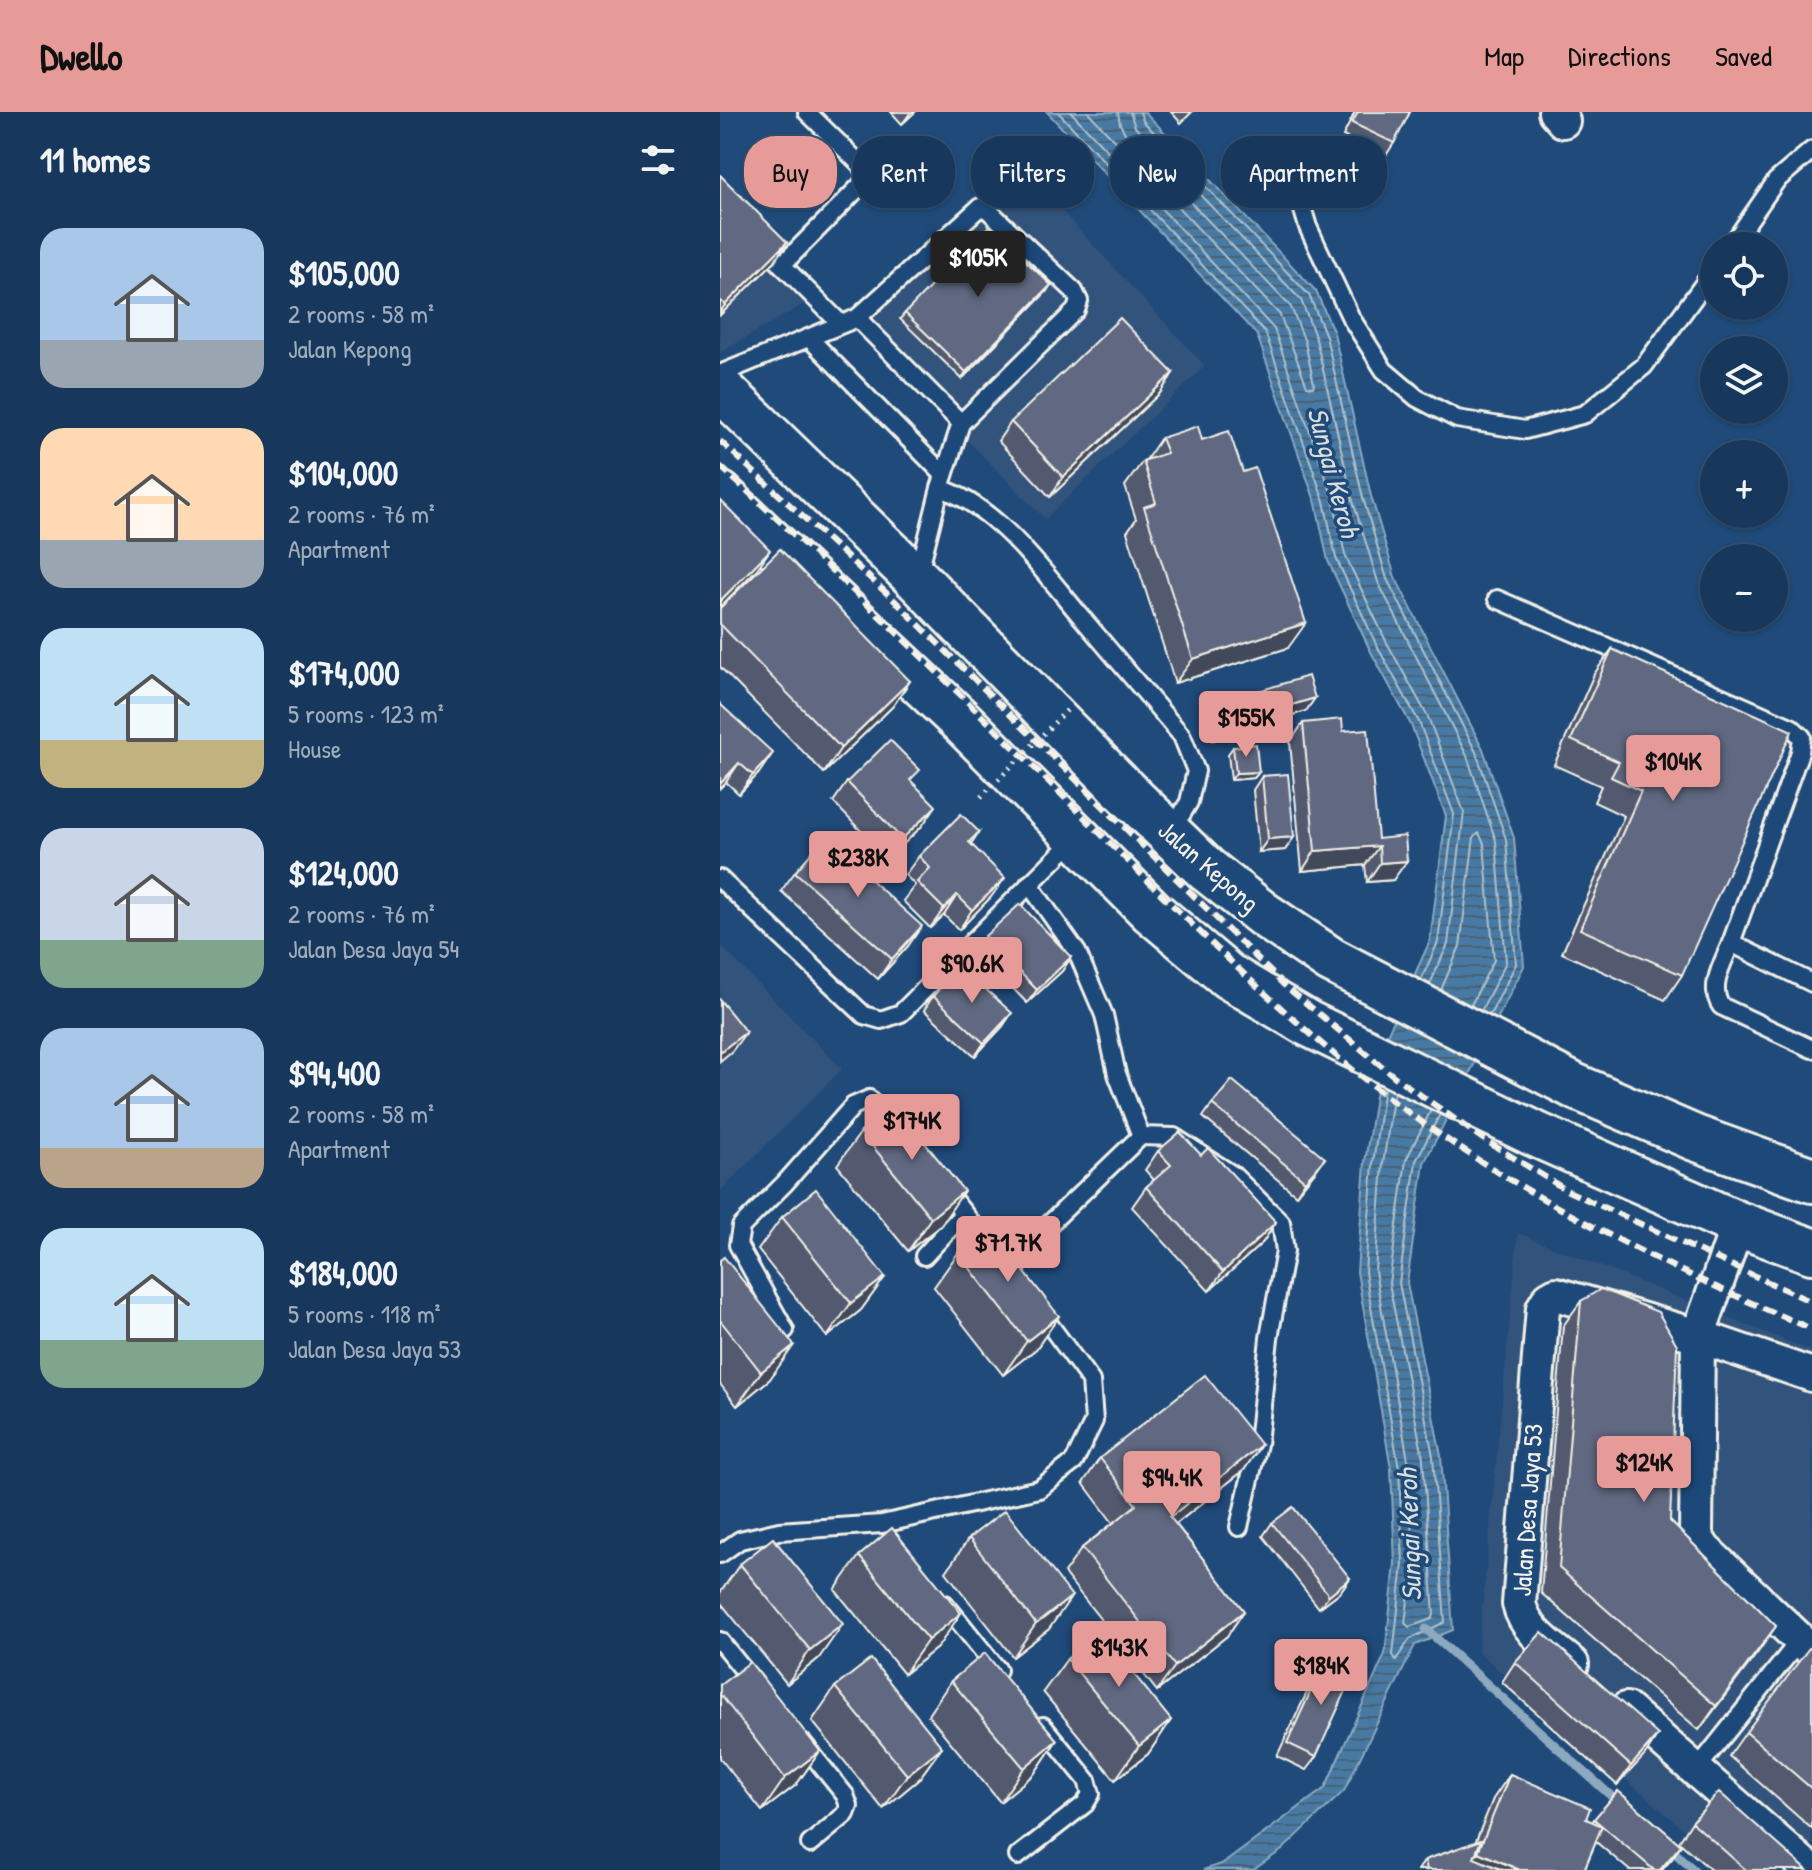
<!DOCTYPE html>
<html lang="en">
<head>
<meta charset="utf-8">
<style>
	:root { --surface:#17385c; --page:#244365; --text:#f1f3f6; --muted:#9eacbb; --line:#365272; --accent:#e69b98 }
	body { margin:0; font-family:"Patrick Hand",sans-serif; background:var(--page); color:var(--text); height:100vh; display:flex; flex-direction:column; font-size:30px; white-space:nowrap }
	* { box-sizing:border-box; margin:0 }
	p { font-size:26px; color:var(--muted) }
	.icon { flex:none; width:44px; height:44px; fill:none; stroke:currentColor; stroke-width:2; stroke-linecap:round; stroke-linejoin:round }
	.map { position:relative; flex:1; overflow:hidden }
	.sheet { display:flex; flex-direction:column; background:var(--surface); width:720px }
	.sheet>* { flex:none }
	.top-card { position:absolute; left:24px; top:24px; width:760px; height:72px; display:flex; gap:16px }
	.tools { position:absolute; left:980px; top:120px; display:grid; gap:16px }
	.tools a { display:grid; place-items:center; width:88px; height:88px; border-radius:50%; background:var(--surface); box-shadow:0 2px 6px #0004,0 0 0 2px var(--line); font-size:40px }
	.price { position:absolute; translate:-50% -68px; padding:0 18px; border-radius:8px; background:var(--accent); color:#111; font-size:26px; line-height:52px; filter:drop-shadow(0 2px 4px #0008) }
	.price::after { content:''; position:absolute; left:50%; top:48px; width:24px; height:18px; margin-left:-12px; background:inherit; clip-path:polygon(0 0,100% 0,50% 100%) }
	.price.active { background:#222; color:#fff }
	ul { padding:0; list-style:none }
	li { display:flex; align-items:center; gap:24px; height:200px; padding:0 40px }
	li span { display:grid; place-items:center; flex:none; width:224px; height:160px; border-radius:24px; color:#555 }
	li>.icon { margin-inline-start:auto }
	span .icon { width:96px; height:96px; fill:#fffc; stroke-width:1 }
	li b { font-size:34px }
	h2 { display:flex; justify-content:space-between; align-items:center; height:96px; padding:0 40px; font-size:34px }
	.chip { padding:0 28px; border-radius:32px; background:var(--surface); box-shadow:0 2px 6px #0004,0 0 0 2px var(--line); font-size:28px; line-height:72px }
	.chip.active { background:var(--accent); color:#111 }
	header { display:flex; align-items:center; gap:48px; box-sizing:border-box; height:112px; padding:0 40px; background:var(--accent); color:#111 }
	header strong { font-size:38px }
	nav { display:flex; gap:44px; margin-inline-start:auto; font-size:28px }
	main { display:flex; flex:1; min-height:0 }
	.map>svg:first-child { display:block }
	.built { fill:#32537c }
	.water { fill:url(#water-rules); stroke:#8ca9bf; stroke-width:2 }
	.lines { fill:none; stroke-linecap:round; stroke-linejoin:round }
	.shore { stroke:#aec1cc; stroke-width:2 }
	.stream { stroke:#8ca9bf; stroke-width:9 }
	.lane-casing { stroke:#f4f1e8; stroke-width:22 }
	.street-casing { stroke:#f4f1e8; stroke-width:38 }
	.primary-casing { stroke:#f4f1e8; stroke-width:50 }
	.lane { stroke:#1f4a7a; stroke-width:16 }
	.street { stroke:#1f4a7a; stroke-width:32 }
	.primary { stroke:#1f4a7a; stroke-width:44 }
	.rail { stroke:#f4f1e8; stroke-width:6; stroke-dasharray:12 6; stroke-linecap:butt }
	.path-bridge { stroke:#f4f1e8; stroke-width:5; stroke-dasharray:2 6; stroke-linecap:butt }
	.wall { fill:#535a6f; stroke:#f4f1e8; stroke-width:2 }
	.shaded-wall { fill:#434a5a; stroke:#f4f1e8; stroke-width:2 }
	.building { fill:#606981; stroke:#f4f1e8; stroke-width:2 }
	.labels { text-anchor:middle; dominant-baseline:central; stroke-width:7; stroke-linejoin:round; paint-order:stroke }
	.street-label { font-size:26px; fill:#f4f1e8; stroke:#1f4a7a }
	.water-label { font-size:28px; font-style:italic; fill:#dadfde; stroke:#1f4a7a }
</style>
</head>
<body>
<header>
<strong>Dwello</strong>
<nav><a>Map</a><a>Directions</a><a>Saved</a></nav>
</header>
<main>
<section class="sheet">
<h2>11 homes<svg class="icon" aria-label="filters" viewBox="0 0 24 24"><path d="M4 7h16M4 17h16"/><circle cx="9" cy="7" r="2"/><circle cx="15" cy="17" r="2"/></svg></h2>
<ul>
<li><span style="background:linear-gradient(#a9c7e8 70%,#9aa5b1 0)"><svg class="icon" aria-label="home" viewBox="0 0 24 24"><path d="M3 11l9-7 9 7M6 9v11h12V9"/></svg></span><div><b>$105,000</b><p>2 rooms · 58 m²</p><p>Jalan Kepong</p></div></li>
<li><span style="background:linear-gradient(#ffd9b3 70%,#9aa5b1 0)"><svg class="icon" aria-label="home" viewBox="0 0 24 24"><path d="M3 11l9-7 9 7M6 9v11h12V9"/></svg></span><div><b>$104,000</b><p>2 rooms · 76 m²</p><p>Apartment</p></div></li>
<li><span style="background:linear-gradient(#bfe0f5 70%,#c2b280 0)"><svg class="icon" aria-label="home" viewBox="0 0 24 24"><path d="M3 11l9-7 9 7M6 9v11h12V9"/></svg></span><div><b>$174,000</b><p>5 rooms · 123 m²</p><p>House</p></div></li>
<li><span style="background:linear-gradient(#c9d6e8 70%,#7fa58c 0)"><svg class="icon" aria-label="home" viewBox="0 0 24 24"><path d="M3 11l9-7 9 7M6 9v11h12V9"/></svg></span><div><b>$124,000</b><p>2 rooms · 76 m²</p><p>Jalan Desa Jaya 54</p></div></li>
<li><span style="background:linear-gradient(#a9c7e8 75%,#b9a48a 0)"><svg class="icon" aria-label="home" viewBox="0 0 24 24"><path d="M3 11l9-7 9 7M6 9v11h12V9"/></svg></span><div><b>$94,400</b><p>2 rooms · 58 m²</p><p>Apartment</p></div></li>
<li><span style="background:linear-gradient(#bfe0f5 70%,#7fa58c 0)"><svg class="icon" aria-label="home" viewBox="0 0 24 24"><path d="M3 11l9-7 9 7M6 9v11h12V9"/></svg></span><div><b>$184,000</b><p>5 rooms · 118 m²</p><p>Jalan Desa Jaya 53</p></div></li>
</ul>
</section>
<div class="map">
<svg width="1092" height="1758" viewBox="0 0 1092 1758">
	<defs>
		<pattern id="water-rules" width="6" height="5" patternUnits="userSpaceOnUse" patternTransform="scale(2)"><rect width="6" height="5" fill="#4679a3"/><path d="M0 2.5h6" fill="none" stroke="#476379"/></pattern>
	</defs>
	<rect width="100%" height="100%" fill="#1f4a7a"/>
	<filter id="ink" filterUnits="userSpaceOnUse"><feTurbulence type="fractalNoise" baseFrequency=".0125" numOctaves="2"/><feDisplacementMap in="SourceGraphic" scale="16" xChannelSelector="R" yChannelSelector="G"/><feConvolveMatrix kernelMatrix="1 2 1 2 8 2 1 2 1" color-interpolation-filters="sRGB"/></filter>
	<g filter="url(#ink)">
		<g class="built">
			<polygon points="305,59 485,254 325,407 137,216"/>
			<polygon points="0,101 89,189 0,241"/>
			<polygon points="0,833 122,957 0,1079"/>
			<polygon points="798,1121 1092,1239 1092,1758 1011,1758 758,1540"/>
		</g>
		<polygon class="water" points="327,0 425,0 596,179 614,221 651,384 675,465 763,637 794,726 804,854 704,1051 687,1171 721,1344 733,1518 695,1533 624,1679 562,1738 533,1758 483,1758 504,1751 605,1676 665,1542 675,1452 671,1356 637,1160 645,1050 663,932 710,829 726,704 691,613 650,538 608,449 596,392 537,223"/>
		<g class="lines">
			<g class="shore">
				<polyline points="338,0 545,220 604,389 616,446 657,534 699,610 734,702 718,830 701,868"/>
				<polyline points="351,0 554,217 613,386 625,443 666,529 708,605 744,700 728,832 710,872"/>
				<polyline points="368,0 560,203 587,274 593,275 594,272 585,230 571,195 406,23 400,12 398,0"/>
				<polyline points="410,0 415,15 581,188 596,227 633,389 658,470 747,644 776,729 786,850 761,899"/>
				<polyline points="420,0 423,9 589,183 606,224 643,386 667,467 756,640 786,727 796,852 770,903"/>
				<polyline points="721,878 740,834 754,725 759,721 764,732 774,848 751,893"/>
				<polyline points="664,975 653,1051 645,1160 679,1356 683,1452 673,1543 676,1548 690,1527 725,1510 713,1344 679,1171 696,1049 720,1002"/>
				<polyline points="674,980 663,1052 655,1159 689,1354 693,1452 685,1511 689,1515 712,1507 714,1503 703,1346 669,1171 686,1048 711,998"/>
			</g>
			<g class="stream">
				<polyline points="706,1517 900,1692"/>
				<polyline points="947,1734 974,1758"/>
			</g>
			<g class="lane-casing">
				<g id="lane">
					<polyline points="565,38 588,115 631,206 664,258 697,286 737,307 805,318 865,302 924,254 994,158"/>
					<polyline points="1011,134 1056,69 1092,38"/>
					<polyline points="57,148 121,212"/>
					<polyline points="62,153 144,70 145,62 141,53 87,0"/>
					<polyline points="137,206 260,95 268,98 354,179 359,189 356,198 241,311"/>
					<polyline points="89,226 224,363"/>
					<polyline points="0,262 137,206 241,311 220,376 198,464"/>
					<path d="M220 376C278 395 324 461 363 507 396 546 429 585 462 624L476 659 469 690 451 720"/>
					<polyline points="777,487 1071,615 1082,625 1080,640 1011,831 1092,871"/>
					<polyline points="0,767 144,903 161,908 181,901 357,725"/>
					<path d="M1011 831C1003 851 988 875 1001 894L1092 937"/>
					<polyline points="421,1024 454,1025 513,1063 561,1110 565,1139 549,1226 538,1332 519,1415"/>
					<polyline points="223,1075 273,1138"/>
					<polyline points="204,1144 243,1102"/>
					<polyline points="299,1171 294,1164 300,1147 321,1120 421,1024 397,962 384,903 357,840 309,772"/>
					<polyline points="65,1218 18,1133 21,1115 65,1071 133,994 149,987 177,1015"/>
					<polyline points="0,1442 20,1428 59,1419 162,1412 319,1377 354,1350 374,1309 371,1269 320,1200"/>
					<polyline points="225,1492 278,1558"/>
					<polyline points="0,1529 35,1572"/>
					<polyline points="83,1631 125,1683 129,1694 126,1702 90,1732"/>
					<polyline points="977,1657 1079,1529"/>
					<polyline points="298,1744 365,1692 371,1682 367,1668 323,1614"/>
				</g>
			</g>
			<g class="street-casing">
				<g id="street">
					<polyline points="835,0 843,9"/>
					<polyline points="1018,1112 978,1224 976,1424 984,1437 1092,1539"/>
					<path d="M852 1552C831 1534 806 1520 799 1492L823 1196 829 1186 836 1182 978 1224 1092 1263"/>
					<polyline points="906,1597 1090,1758"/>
				</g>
			</g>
			<g class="primary-casing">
				<g id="primary">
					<polyline points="0,276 197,467 404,678 486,757 543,802 611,848 854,974 975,1026 1092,1068"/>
					<polyline points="0,382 242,610 432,800 508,864 587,911 815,1022 1018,1112 1092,1139"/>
				</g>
			</g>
			<use href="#lane" class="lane"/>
			<use href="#street" class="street"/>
			<use href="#primary" class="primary"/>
			<g class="rail">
				<polyline points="0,329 173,487 564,873 675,965 763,1027 848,1079 1092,1190"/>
				<path d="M0 354C120 464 235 577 351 692 444 785 536 879 638 962 773 1071 933 1150 1092 1217"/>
			</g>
			<polyline class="path-bridge" points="261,685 350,595"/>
		</g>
		<g class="wall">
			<polygon points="171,0 195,0 182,12"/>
			<polygon points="451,0 472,0 461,11"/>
			<polygon points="635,0 690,0 674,31 665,45 623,24"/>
			<polygon points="0,63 54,150 0,203"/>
			<polygon points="326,180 242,267 180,207 185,201"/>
			<polygon points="453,261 440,281 330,385 278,329 291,310"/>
			<polygon points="441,326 568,536 455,571 407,420 416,407 405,374 423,349 426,348"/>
			<polygon points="0,496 190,569 173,594 104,661 0,555"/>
			<polygon points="892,537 962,863 945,888 842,841 904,704 874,690 881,674 834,653 874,562"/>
			<polygon points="595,586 586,599 493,628 486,605 496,592"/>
			<polygon points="0,592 39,661 19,682 6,670 0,676"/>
			<polygon points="583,611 623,619 658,727 673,768 647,770 645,753 582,759 570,630"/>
			<polygon points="513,635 539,660 534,666 511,668 508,642"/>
			<polygon points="542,664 574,725 565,738 539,740 533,678"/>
			<polygon points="127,670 192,670 202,714 168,747 113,690"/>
			<polygon points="259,720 251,732 271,785 239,818 224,803 210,816 183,789 195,773 185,763 199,744"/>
			<polygon points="75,760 188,834 158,867 61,779"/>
			<polygon points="265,824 351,845 342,859 307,891 256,838"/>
			<polygon points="213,884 283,914 255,944 204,898"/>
			<polygon points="492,992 605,1046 576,1083 483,1005"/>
			<polygon points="141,1020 221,1113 188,1139 117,1053"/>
			<polygon points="438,1039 481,1043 556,1110 543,1130 489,1179 412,1095 426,1075 434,1068 425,1058"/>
			<polygon points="62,1105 165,1165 141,1198 107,1225 38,1138"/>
			<polygon points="238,1141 339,1204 316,1237 283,1263 214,1175"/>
			<polygon points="0,1148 50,1267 17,1294 0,1272"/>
			<polygon points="861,1189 950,1409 1056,1514 979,1618 821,1481 843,1214"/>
			<polygon points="541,1333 524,1358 456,1412 524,1499 507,1524 437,1579 344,1461 362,1436 393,1411 363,1371 380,1346"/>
			<polygon points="552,1411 630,1466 620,1480 599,1496 543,1424"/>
			<polygon points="249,1426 329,1517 293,1545 226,1460"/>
			<polygon points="139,1444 218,1535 184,1562 115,1478"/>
			<polygon points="20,1452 99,1546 67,1572 0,1490 0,1481"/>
			<polygon points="1092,1538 1092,1717 1009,1644 1026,1620"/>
			<polygon points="606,1546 596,1645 586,1658 557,1644 597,1559"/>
			<polygon points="347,1547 451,1608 428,1642 395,1668 323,1580"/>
			<polygon points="795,1550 925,1643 897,1673 782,1570"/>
			<polygon points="231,1569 337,1628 314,1662 280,1690 208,1603"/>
			<polygon points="0,1573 100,1639 76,1673 42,1699 0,1646"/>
			<polygon points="115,1575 222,1635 198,1668 163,1697 92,1609"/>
			<polygon points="790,1662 872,1710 898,1679 961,1733 942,1758 909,1758 876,1730 864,1758 698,1758 705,1748 755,1731 773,1687"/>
			<polygon points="972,1710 1087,1758 991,1758 959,1730"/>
		</g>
		<g class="shaded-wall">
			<polygon points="191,0 195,0 182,12"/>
			<polygon points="67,130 54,150 0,203 0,200 5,193"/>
			<polygon points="331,173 326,180 242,267 246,260"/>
			<polygon points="453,261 440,281 330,385 343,365"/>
			<polygon points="50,438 37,457 0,495 0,489"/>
			<polygon points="586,511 568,536 455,571 473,547"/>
			<polygon points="190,569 173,594 104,661 121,636"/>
			<polygon points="595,586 586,599 493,628 502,614"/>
			<polygon points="53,641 39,661 19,682 33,663"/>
			<polygon points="19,651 6,670 0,676 0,672"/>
			<polygon points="539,660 534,666 511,668 516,661"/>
			<polygon points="216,694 202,714 168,747 182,727"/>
			<polygon points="574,725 565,738 539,740 548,727"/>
			<polygon points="659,734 645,753 582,759 595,739"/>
			<polygon points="687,749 673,768 647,770 660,751"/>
			<polygon points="285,766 271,785 239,818 252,798"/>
			<polygon points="237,783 224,803 210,816 224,797"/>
			<polygon points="202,814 188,834 158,867 172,847"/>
			<polygon points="351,845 342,859 307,891 317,878"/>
			<polygon points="292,901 283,914 255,944 264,931"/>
			<polygon points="26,920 12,939 0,949 0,940"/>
			<polygon points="605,1046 595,1060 576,1083 585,1069"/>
			<polygon points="244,1079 221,1113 188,1139 211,1106"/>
			<polygon points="556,1110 543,1130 489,1179 503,1160"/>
			<polygon points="165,1165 141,1198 107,1225 131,1191"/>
			<polygon points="339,1204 316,1237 283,1263 307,1229"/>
			<polygon points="74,1233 50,1267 17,1294 41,1260"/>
			<polygon points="541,1333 524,1358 433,1430 450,1405"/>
			<polygon points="630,1466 620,1480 599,1496 609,1483"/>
			<polygon points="352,1484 329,1517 293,1545 316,1512"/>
			<polygon points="524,1499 507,1524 437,1579 455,1554"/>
			<polygon points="241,1501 218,1535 184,1562 208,1528"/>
			<polygon points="123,1512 99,1546 67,1572 90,1538"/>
			<polygon points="1056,1514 1039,1539 979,1618 996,1594"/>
			<polygon points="451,1608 428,1642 395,1668 419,1634"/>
			<polygon points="938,1623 925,1643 897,1673 911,1654"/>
			<polygon points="337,1628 314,1662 280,1690 304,1656"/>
			<polygon points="222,1635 198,1668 163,1697 187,1663"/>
			<polygon points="100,1639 76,1673 42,1699 65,1666"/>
			<polygon points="961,1733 952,1747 942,1758 940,1758"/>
			<polygon points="758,1740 800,1758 745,1758"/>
		</g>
		<g class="building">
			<polygon points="638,0 690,0 674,31 632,11"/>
			<polygon points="0,63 67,130 5,193 0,188"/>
			<polygon points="269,114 331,173 246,260 185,201"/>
			<polygon points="400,206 453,261 343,365 291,310"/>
			<polygon points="478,314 482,328 509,319 523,360 535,356 586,511 473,547 424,395 436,391 423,349 447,341 441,326"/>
			<polygon points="0,388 50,438 0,489"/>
			<polygon points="60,437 190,569 121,636 0,512 0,496"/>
			<polygon points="892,537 1072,619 962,863 860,817 921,679 891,665 899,650 851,628"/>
			<polygon points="588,564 595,586 502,614 496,592"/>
			<polygon points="0,592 53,641 33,663 19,651 0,672"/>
			<polygon points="622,607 623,619 648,617 658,727 685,724 687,749 660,751 659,734 595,739 583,611"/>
			<polygon points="170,628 200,658 190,668 216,694 182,727 127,670"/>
			<polygon points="536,632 539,660 516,661 513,635"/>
			<polygon points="568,662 574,725 548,727 542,664"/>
			<polygon points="241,702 259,720 249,730 285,766 252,798 237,783 224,797 197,770 210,756 199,744"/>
			<polygon points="104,726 202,814 172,847 75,760"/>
			<polygon points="300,792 351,845 317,878 265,824"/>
			<polygon points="240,854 292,901 264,931 213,884"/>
			<polygon points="0,888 26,920 0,940"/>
			<polygon points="512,968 605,1046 585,1069 492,992"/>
			<polygon points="174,993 244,1079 211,1106 141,1020"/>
			<polygon points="460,1020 481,1043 488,1036 556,1110 503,1160 426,1075 451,1053 438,1039"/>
			<polygon points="96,1077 165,1165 131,1191 62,1105"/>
			<polygon points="270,1116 339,1204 307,1229 238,1141"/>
			<polygon points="4,1145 74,1233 41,1260 0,1208 0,1148"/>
			<polygon points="881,1177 938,1200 957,1233 950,1409 1056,1514 996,1594 839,1456 861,1189"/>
			<polygon points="485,1263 541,1333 450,1405 524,1499 455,1554 362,1436 416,1393 380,1346"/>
			<polygon points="573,1395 630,1466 609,1483 552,1411"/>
			<polygon points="285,1398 352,1484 316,1512 249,1426"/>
			<polygon points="172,1416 241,1501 208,1528 139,1444"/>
			<polygon points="53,1426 123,1512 90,1538 20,1452"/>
			<polygon points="380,1520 451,1608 419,1634 347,1547"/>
			<polygon points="822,1520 938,1623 911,1654 795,1550"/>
			<polygon points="1089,1536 1092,1538 1092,1677 1026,1620"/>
			<polygon points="265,1541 337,1628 304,1656 231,1569"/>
			<polygon points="606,1546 635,1559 596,1645 567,1631"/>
			<polygon points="151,1547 222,1635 187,1663 115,1575"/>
			<polygon points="30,1550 100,1639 65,1666 0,1582 0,1573"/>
			<polygon points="790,1662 870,1696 866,1707 882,1714 864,1758 800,1758 758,1740"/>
			<polygon points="898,1679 961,1733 940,1758 934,1758 874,1707"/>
			<polygon points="999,1680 1087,1758 1026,1758 972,1710"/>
			<polygon points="761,1728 754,1746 783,1758 707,1758 705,1748"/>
		</g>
	</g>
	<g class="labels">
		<g class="street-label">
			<text transform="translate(489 754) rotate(41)">Jalan Kepong</text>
			<text transform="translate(807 1398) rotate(-86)">Jalan Desa Jaya 53</text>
		</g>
		<g class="water-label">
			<text transform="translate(614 360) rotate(75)">Sungai Keroh</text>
			<text transform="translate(689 1423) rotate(-92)">Sungai Keroh</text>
		</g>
	</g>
</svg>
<div class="tools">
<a><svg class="icon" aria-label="locate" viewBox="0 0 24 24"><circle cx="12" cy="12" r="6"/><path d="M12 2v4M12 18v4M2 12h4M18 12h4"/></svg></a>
<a><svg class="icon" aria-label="layers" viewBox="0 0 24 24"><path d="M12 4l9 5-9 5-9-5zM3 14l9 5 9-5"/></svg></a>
<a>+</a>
<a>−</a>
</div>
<b class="price active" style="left:258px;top:187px">$105K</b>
<b class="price" style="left:526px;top:647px">$155K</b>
<b class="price" style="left:953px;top:691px">$104K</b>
<b class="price" style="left:138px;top:787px">$238K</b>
<b class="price" style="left:252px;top:893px">$90.6K</b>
<b class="price" style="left:192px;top:1050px">$174K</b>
<b class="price" style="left:288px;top:1172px">$71.7K</b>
<b class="price" style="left:924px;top:1392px">$124K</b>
<b class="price" style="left:452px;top:1407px">$94.4K</b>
<b class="price" style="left:399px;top:1577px">$143K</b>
<b class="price" style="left:601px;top:1595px">$184K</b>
<div class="top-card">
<a class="chip active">Buy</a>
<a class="chip">Rent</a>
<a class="chip">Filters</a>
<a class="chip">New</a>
<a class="chip">Apartment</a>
</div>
</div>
</main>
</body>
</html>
